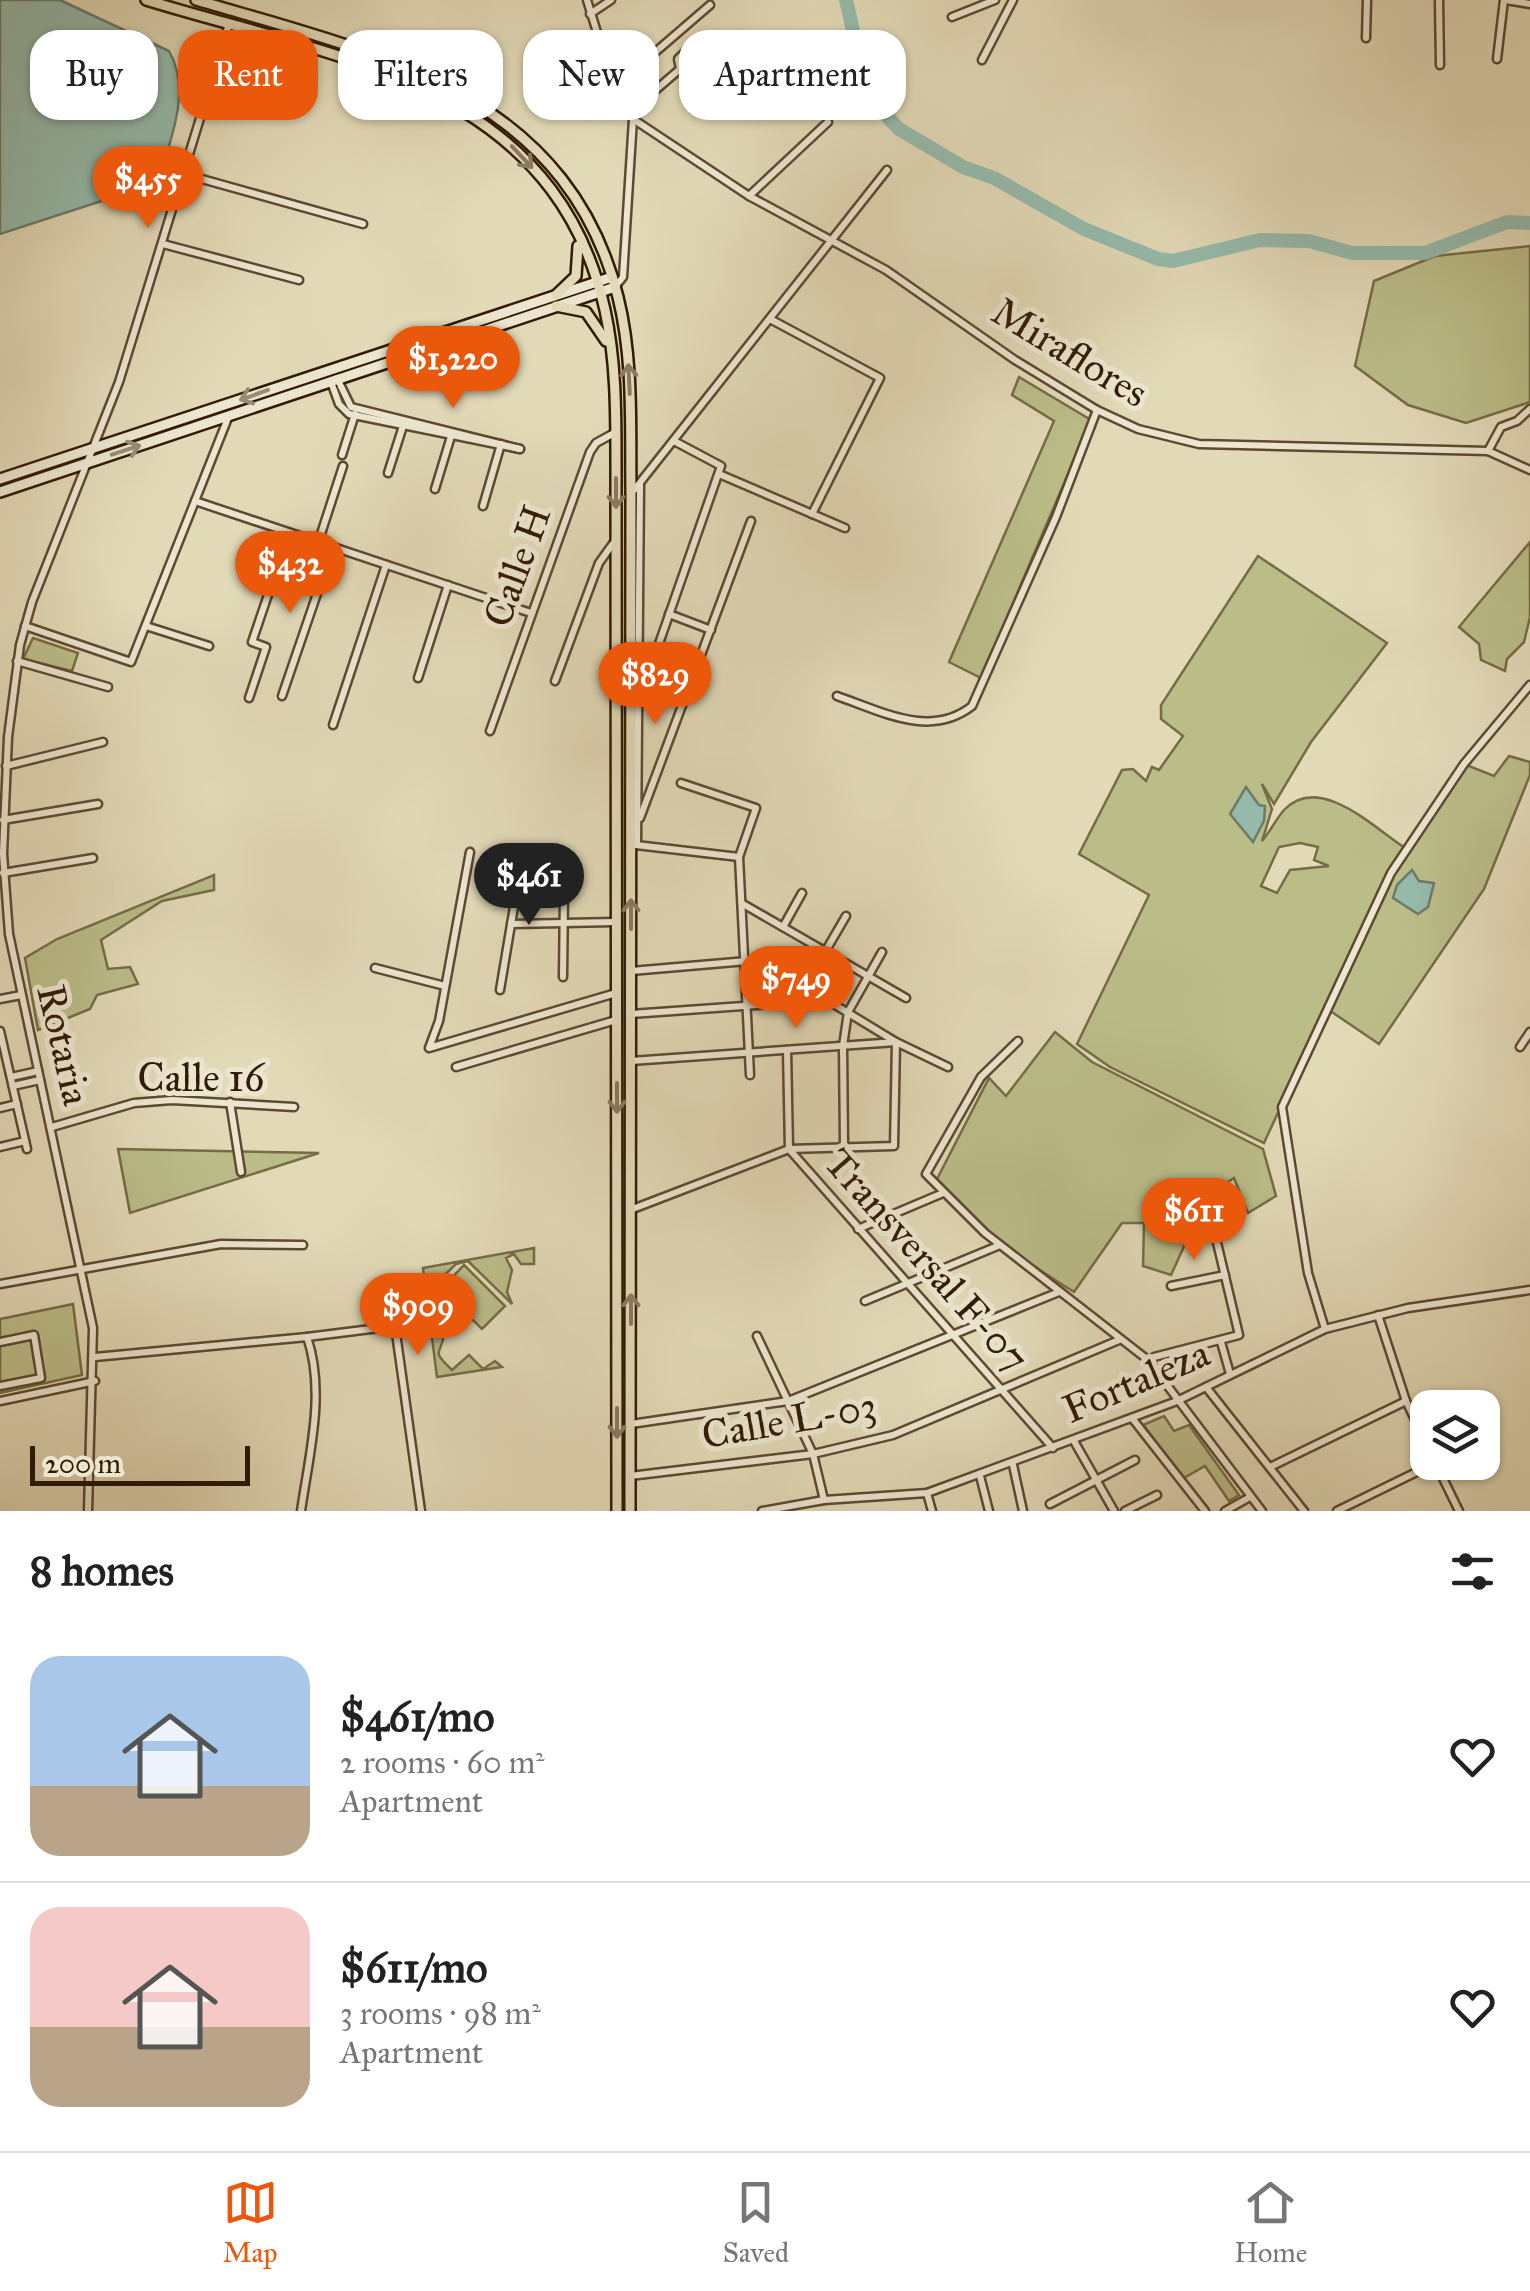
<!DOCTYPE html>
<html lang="en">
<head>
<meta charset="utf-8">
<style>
	:root { --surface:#fff; --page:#f2f2f2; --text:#222; --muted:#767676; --line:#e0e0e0; --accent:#ea580c }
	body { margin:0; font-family:"IM FELL Great Primer",serif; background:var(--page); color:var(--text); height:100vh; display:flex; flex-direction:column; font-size:38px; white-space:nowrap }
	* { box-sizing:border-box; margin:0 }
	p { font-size:32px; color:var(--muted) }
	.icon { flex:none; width:55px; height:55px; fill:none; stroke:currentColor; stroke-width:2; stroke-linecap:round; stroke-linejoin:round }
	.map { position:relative; height:1511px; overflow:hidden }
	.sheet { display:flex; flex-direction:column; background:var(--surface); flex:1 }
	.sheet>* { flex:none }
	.top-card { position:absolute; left:30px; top:30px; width:1000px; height:90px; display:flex; gap:20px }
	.controls { position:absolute; left:1410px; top:1390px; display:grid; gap:20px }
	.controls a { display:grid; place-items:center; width:90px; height:90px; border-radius:20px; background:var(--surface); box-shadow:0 2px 8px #0004; font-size:50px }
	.scale { position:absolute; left:30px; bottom:25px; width:220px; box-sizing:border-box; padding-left:10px; border:5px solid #321b04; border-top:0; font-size:28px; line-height:35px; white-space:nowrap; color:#321b04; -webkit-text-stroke:8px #ece6d0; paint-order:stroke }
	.price { position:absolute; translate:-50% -85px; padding:0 22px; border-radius:35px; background:var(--accent); color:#fff; font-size:32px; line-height:65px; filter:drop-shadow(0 2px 5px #0008) }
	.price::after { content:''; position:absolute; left:50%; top:60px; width:30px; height:22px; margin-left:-15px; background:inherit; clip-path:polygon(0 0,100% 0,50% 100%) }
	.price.selected { background:#222; color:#fff }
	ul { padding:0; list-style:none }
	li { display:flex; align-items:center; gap:30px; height:250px; padding:0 30px }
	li+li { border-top:2px solid var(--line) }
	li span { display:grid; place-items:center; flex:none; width:280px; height:200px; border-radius:30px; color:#555 }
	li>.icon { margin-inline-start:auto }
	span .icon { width:120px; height:120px; fill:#fffc; stroke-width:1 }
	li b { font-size:42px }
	h2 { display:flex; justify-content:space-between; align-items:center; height:120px; padding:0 30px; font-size:42px }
	.chip { padding:0 35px; border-radius:30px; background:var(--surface); box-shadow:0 2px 8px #0004; font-size:35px; line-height:90px }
	.chip.selected { background:var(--accent); color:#fff }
	.menu { display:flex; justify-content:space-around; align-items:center; height:140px; border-top:2px solid var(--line); background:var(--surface); font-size:28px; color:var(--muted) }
	.menu a { display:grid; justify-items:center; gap:5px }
	.menu .selected { color:var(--accent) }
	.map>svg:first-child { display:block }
	.green { fill:#bbbd89; stroke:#766c46; stroke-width:2.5; fill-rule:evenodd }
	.water { fill:#95baab; stroke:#6d7a68; stroke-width:2.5 }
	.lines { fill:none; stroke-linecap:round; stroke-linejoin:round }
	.river { stroke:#95baab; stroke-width:14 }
	.minor-casing { stroke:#5e4a31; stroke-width:11 }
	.secondary-casing { stroke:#321b04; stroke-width:14 }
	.primary-casing { stroke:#321b04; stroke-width:14 }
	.minor { stroke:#ece6d0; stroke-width:6 }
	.secondary { stroke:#ece6d0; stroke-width:9 }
	.primary { stroke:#e2d9b7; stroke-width:9 }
	.oneway { stroke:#8a7a5e }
	.oneway2 { stroke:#988b74 }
	.labels { text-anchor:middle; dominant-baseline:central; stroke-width:10; stroke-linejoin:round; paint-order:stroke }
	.street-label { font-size:40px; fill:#321b04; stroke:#ece6d0 }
</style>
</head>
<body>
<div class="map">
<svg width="1530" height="1511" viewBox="0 0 1530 1511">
	<rect width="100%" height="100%" fill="#e2d9b7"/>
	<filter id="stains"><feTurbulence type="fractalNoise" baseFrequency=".002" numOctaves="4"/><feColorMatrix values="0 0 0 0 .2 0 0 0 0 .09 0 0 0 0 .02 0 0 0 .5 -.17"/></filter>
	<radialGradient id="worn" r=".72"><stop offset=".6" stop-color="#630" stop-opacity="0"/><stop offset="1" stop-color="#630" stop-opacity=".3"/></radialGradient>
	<g class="green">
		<polygon points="1530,246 1530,402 1466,423 1408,405 1355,366 1374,281 1435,256"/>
		<polygon points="1019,377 1091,420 981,678 949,662 1054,421 1012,395"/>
		<polygon points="1530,542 1530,617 1524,642 1507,659 1505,671 1481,660 1479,644 1459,627"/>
		<path d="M1258 556 1387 643 1311 742 1274 804 1262 784 1272 809 1262 841C1270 832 1276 819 1284 810 1321 771 1379 833 1407 849L1464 764 1494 776 1509 756 1530 762V775L1484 889 1379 1044 1326 1008 1264 1143 1110 1067 1077 1044 1149 895 1079 854 1122 770 1133 769 1146 781 1152 767 1159 770 1183 736 1161 719V705ZM1300 843 1318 847 1314 860 1329 866 1290 870 1277 893 1261 886 1279 847Z"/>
		<polygon points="33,638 78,653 72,671 23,659"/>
		<polygon points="214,875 214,890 162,901 101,940 108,969 130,967 138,984 97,995 90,1009 38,1030 25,958 57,939"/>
		<path d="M1055 1032 1092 1062 1263 1149 1276 1196 1248 1213 1234 1178 1207 1196 1171 1275 1143 1266 1144 1223H1122L1074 1292C1024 1261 974 1225 937 1179L989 1078 1006 1096Z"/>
		<polygon points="118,1149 319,1153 130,1213"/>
		<path d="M534 1248V1264H521L514 1254 506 1258 512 1270 507 1292 512 1304 468 1261 456 1264 435 1284 439 1304 431 1312 432 1323 444 1334C442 1356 429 1348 452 1370L469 1355 483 1369 495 1361 502 1367 437 1377 423 1268Z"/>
		<polygon points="464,1265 505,1306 482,1329 441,1289"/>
		<polygon points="73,1304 82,1375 0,1393 0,1319"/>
		<polygon points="1164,1416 1174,1431 1189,1425 1239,1495 1229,1501 1205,1466 1184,1478 1143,1425"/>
	</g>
	<g class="water">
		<path d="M0 0H60L169 51C192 91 170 142 157 183L0 234Z"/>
		<polygon points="1246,787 1259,805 1265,806 1264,821 1253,842 1230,814"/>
		<polygon points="1412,870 1419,881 1434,883 1428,907 1418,914 1393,898 1397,885"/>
	</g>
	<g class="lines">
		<polyline class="river" points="846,0 868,96 899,129 963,167 994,178 1084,229 1158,259 1173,261 1260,240 1309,241 1352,253 1425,253 1507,222 1530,223"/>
		<g class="minor-casing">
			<g id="minor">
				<polyline points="587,0 605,58 633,119 623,277 615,287"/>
				<polyline points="1439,0 1440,65"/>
				<polyline points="1506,0 1530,4"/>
				<polyline points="590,14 611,0"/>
				<polyline points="952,17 995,0"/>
				<polyline points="1366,38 1367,0"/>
				<polyline points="1497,59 1504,0"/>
				<polyline points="982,60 1013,0"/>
				<polyline points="616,86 710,5"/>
				<polyline points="629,113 680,69 678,59 687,50 699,55"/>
				<polyline points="633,119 749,196 886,270 1015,360 1097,410 1138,429 1199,444 1488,451 1530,470"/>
				<polyline points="184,174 363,224"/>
				<polyline points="749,196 828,122"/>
				<polyline points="163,244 299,280"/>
				<polyline points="770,319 880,378 812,514"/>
				<polyline points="337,378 351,407 520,449"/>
				<polyline points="331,382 339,404 349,414 520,449"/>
				<polyline points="1488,451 1501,427 1517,421 1530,409"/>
				<polyline points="342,455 355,414"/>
				<polyline points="388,473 403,426"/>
				<polyline points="719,474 845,528"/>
				<polyline points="435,489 452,433"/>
				<polyline points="631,494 887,170"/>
				<polyline points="195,501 531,613"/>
				<polyline points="483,506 501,444"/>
				<polyline points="318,543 343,466"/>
				<polyline points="669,614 711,630"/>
				<polyline points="25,626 131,662 228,418"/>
				<polyline points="146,626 209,646"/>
				<polyline points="17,661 108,687"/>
				<polyline points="418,678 448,585"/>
				<polyline points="647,678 721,466 674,441"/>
				<polyline points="555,681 599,563 617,538"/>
				<polyline points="282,696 333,547"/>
				<path d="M837 696C881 711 930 739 972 706L1056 517 1097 410"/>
				<polyline points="249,698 266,647 252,642 289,533"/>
				<polyline points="333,725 386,565"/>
				<polyline points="490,731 590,452 596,443 616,432"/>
				<polyline points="6,766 103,742"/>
				<polyline points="681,783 756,808 739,857 750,1075"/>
				<polyline points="640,818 751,521"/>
				<polyline points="3,820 98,804"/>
				<polyline points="636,845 739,857"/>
				<polyline points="637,845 640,484"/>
				<polyline points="470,852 439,1021 429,1048 616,993"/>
				<polyline points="3,873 93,858"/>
				<polyline points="743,904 906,998"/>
				<polyline points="511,924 616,922"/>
				<polyline points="783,927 802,893"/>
				<polyline points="825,952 846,916"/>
				<polyline points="375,968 445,986"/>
				<polyline points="631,971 747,961 826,999"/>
				<polyline points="563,977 564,893"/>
				<polyline points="500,990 522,859"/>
				<polyline points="0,999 21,995"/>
				<polyline points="631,1014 827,1000 896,1042 894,1146 789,1149 787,1050"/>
				<polyline points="0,1031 27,1149"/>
				<polyline points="1018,1041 981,1077 926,1174 985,1233 1148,1360 1262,1511"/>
				<polyline points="1520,1047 1530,1032"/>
				<polyline points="631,1061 896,1042 948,1067"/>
				<polyline points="456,1067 616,1020"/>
				<polyline points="11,1077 38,1071"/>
				<polyline points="13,1086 40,1080"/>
				<polyline points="230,1102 241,1172"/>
				<polyline points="0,1108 17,1104"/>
				<polyline points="52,1127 134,1103 172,1100 294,1107"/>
				<polyline points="0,1147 25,1141"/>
				<polyline points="844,1147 843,1046 848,1012 882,952"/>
				<polyline points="630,1210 789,1149 1053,1448"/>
				<polyline points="858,1229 943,1193"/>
				<polyline points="0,1284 221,1244 303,1245"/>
				<polyline points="1171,1286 1225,1275"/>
				<polyline points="865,1301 1000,1245"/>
				<polyline points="1378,1315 1406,1401 1428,1447"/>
				<polyline points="1325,1329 1308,1273 1282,1107 1391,873 1464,764 1530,685"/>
				<polyline points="757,1336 813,1454 824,1500"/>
				<polyline points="307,1337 395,1326 421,1511"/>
				<polyline points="0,1342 34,1335 41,1378 0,1386"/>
				<polyline points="1221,1342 1230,1374"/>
				<path d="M95 1357 307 1337C326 1392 309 1455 301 1511"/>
				<polyline points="1154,1357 1239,1335 1214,1230"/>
				<polyline points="1206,1387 1304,1511"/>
				<polyline points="0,1401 95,1381"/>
				<polyline points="1132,1418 1205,1511"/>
				<polyline points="631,1424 788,1401 1059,1292"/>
				<polyline points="1074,1441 1114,1511"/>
				<polyline points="1435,1462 1459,1511"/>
				<polyline points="1013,1465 1023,1511"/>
				<polyline points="1270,1467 1406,1401"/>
				<polyline points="630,1476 813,1454 893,1435 1119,1340"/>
				<polyline points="980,1476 989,1511"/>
				<polyline points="927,1493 932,1511"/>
				<polyline points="1050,1504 1135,1460"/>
				<polyline points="88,1511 93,1328 9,934 3,854 8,737 20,645 32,602 119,382 229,24"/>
				<polyline points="762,1511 824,1500 927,1493 1177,1401 1325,1329 1408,1308 1530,1290"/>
				<polyline points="1125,1511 1157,1495"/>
				<polyline points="1225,1511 1250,1497"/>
				<polyline points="1337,1511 1435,1463"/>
			</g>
		</g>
		<g class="secondary-casing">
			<g id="secondary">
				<polyline points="0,479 612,277"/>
				<polyline points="0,492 615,287"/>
			</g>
		</g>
		<g class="primary-casing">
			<g id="primary">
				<path d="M146 0C334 58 554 82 605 310 616 360 616 412 616 462L617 1511"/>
				<path d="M196 0C372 52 566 90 618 297 634 361 630 429 631 494L630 1511"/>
				<polyline points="556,295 576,276 578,246"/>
				<polyline points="556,306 586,312 606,341"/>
			</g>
		</g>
		<use href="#minor" class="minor"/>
		<use href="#secondary" class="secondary"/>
		<use href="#primary" class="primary"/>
	</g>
	<defs><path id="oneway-shaft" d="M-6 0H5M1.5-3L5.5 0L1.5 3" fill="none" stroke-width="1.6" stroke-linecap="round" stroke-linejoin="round" transform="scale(2.5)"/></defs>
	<g class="oneway">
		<use href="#oneway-shaft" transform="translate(522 157) rotate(47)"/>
		<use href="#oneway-shaft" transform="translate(629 379) rotate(-93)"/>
		<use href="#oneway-shaft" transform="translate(616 493) rotate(90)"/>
		<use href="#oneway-shaft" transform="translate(631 914) rotate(-90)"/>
		<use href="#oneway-shaft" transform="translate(617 1098) rotate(90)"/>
		<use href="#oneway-shaft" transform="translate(631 1309) rotate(-90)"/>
		<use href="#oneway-shaft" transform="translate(617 1423) rotate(90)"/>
	</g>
	<g class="oneway2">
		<use href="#oneway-shaft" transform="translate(254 395) rotate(160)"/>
		<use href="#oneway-shaft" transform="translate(126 450) rotate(-18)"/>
	</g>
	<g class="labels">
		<g class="street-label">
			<text transform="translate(1070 352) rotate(31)">Miraflores</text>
			<text transform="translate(517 566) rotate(-70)">Calle H</text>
			<text transform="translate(64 1045) rotate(77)">Rotaria</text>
			<text x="201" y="1077">Calle 16</text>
			<text transform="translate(927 1260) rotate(48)">Transversal F-07</text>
			<text transform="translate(1136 1381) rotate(-23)">Fortaleza</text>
			<text transform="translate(789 1420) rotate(-10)">Calle L-03</text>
		</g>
	</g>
	<rect width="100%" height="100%" filter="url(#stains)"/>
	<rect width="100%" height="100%" fill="url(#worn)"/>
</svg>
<div class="controls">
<a><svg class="icon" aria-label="layers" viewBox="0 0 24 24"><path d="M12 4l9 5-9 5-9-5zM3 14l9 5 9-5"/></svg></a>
</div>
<div class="scale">200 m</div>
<b class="price" style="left:148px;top:231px">$455</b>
<b class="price" style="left:453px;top:411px">$1,220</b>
<b class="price" style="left:290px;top:616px">$432</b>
<b class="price" style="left:655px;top:727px">$829</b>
<b class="price selected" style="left:529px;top:928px">$461</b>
<b class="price" style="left:796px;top:1031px">$749</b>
<b class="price" style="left:1194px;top:1263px">$611</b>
<b class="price" style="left:418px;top:1358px">$909</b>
<div class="top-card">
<a class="chip">Buy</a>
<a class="chip selected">Rent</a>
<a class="chip">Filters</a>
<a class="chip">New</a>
<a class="chip">Apartment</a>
</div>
</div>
<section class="sheet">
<h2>8 homes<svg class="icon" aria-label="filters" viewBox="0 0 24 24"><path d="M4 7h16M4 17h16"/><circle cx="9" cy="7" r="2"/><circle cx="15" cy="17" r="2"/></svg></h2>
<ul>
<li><span style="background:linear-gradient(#a9c7e8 65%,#b9a48a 0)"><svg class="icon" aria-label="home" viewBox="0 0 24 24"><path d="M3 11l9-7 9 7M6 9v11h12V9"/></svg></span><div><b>$461/mo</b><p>2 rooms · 60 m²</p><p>Apartment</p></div><svg class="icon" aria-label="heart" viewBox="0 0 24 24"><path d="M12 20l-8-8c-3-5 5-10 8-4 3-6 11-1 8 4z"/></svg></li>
<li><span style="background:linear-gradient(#f6c9c9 60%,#b9a48a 0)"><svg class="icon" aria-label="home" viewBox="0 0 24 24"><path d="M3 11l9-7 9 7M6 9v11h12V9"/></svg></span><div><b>$611/mo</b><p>3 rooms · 98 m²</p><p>Apartment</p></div><svg class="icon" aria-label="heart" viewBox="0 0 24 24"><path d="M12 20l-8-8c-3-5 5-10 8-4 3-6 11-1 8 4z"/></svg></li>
</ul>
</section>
<nav class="menu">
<a class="selected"><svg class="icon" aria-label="map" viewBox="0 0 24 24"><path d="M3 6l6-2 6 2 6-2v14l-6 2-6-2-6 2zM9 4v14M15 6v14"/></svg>Map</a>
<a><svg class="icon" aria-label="saved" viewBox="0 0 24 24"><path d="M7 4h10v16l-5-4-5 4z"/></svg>Saved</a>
<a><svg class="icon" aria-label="home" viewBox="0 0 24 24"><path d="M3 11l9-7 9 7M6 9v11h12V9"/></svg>Home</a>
</nav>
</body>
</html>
